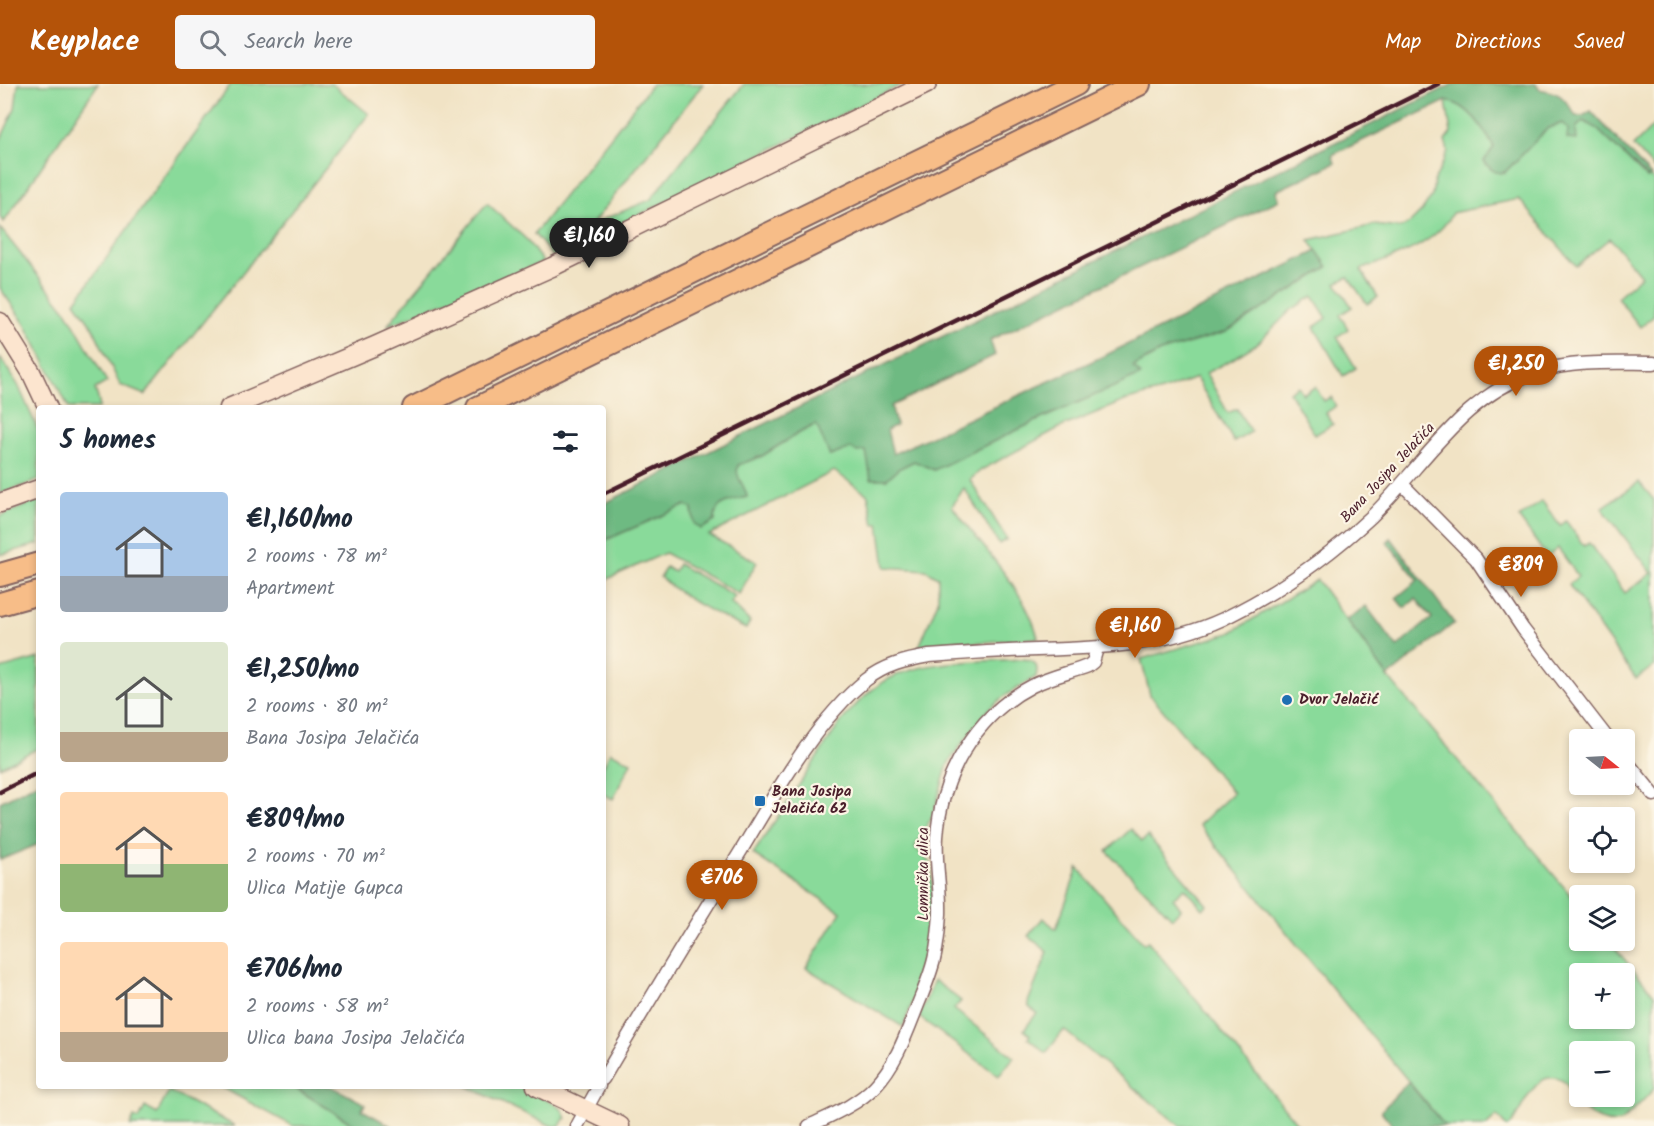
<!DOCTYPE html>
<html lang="en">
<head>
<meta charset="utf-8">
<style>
	:root { --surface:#fff; --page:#f6f6f7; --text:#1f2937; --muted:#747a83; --accent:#b45309 }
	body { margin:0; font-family:Kalam,sans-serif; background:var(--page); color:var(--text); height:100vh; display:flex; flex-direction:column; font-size:22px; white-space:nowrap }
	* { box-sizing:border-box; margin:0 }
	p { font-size:20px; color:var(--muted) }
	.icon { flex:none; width:33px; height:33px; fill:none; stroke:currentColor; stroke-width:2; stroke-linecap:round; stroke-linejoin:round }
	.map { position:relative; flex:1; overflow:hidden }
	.side { position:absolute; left:36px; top:321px; width:570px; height:684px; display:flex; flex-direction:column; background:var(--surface); border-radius:6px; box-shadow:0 3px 9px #0003 }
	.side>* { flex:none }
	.needle { width:39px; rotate:108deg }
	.fabs { position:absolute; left:1569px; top:645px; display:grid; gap:12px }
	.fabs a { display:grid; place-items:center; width:66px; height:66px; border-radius:6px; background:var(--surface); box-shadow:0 3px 9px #0003; font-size:30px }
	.price { position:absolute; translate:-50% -51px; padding:0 14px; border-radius:21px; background:var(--accent); color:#fff; font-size:20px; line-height:39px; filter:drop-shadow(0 2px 3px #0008) }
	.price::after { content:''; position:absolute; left:50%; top:36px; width:18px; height:14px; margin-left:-9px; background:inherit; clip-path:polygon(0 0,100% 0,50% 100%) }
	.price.active { background:#222; color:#fff }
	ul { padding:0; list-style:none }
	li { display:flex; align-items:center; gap:18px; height:150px; padding:0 24px }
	li span { display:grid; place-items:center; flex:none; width:168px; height:120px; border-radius:6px; color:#555 }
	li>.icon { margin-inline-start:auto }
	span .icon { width:72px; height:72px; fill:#fffc; stroke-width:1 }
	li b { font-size:26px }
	h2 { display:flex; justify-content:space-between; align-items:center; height:72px; padding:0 24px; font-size:26px }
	header { display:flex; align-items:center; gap:36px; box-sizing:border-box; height:84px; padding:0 30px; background:var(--accent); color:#fff }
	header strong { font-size:28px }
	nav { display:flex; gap:33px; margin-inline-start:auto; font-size:21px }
	.search { width:420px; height:54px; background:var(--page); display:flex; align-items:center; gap:15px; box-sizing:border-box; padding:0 21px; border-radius:6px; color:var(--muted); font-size:22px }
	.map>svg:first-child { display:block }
	.green { fill:#89da9a; stroke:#6a7c62; stroke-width:1.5; fill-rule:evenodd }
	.forest { fill:#6eba82; stroke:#5c6c56; stroke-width:1.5 }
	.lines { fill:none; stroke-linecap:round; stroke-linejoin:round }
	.street-casing { stroke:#846461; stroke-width:15 }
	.secondary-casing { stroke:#846461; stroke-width:21 }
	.highway-casing { stroke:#846461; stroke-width:26 }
	.street { stroke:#fff; stroke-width:12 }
	.secondary { stroke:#fce5cf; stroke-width:18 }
	.highway { stroke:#f7bd88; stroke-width:22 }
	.rail { stroke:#4a1f2b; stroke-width:4.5 }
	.poi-dot { fill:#1f6fb2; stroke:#fcf5e5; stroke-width:2 }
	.labels { text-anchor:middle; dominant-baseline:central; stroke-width:4.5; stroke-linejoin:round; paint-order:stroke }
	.street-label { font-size:15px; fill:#4a1f2b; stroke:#fcf5e5 }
	.poi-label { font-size:15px; font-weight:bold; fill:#4a1f2b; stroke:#fcf5e5; text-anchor:start }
</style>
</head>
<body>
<header>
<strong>Keyplace</strong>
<div class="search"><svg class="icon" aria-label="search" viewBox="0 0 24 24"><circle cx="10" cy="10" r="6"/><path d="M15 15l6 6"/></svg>Search here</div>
<nav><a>Map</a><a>Directions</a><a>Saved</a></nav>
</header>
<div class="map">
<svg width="1654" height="1042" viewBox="0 0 1654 1042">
	<rect width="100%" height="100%" fill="#fcf5e5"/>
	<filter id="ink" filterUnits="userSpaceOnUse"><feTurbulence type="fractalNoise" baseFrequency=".0167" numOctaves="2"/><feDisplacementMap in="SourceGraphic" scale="12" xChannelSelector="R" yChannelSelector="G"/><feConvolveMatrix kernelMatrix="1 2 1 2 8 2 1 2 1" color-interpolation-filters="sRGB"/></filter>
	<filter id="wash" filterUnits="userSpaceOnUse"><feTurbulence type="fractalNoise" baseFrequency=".008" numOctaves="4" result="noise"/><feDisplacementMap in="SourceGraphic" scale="24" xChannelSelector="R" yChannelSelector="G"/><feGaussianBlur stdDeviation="1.35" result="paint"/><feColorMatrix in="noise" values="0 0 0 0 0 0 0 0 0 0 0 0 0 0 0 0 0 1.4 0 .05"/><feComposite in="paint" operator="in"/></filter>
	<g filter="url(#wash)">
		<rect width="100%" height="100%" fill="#f1e3c5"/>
		<g class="green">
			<polygon points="18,0 98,0 4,138 0,134 0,57 15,24"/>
			<polygon points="231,0 332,0 369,30 145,311 120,301 92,242 75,218"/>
			<polygon points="652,0 703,0 592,140 650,116 744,0 903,0 554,173 534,150"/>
			<path d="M1446 17C1469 20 1483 44 1494 63L1484 77C1489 84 1495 91 1505 88L1548 44 1563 39 1568 44H1576L1583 37 1595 43 1647 94 1651 92 1654 96V232L1640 243 1617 213 1641 192 1610 154 1576 182 1519 115 1452 129C1437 161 1392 173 1361 186L1378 213 1367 220 1348 193 1336 199 1352 223 1340 231 1348 245 1337 253 1356 284 1343 292 1314 243 1327 234 1313 212 1291 226 1258 259 1231 276 1206 289 1228 329 1237 325 1251 348 1234 358 1196 294 1162 307 1127 316 1059 344 981 386 970 396 1007 455 999 460 964 404 952 422C980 461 1027 507 1038 554L919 563 938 517V493L926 486 885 483 879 439 874 441 868 411 834 387 709 451 757 478 739 510 665 469 603 497V457L686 421 692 424 694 439 715 428 718 423 729 417 747 413 737 390 738 381 762 372 797 350 817 340 830 372 851 364 866 366 887 395 898 385 914 377 934 386 1034 338 1140 290 1133 283 1160 268 1226 248 1328 183 1309 156 1374 141 1400 144 1410 139 1422 127 1432 112 1434 98 1448 67 1445 57 1451 49Z"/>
			<polygon points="1654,41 1654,85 1633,62"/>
			<polygon points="487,119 526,155 543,178 387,242"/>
			<polygon points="0,144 67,228 107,298 95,305 99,317 99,324 69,324 25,240 0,204"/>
			<polygon points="0,273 18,301 39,348 39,396 0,410"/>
			<polygon points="1298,302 1303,310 1315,303 1324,317 1331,313 1336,322 1326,329 1333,340 1315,351 1289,308"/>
			<polygon points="1639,398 1654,416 1654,582 1636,595 1569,501 1578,492 1558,464 1547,473 1519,434 1542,417 1560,442 1566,437 1584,462 1589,459 1625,509 1652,489 1602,424"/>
			<polygon points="39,416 39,460 0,471 0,432"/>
			<path d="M678 480 735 512 731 519 750 538 746 545C717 530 684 515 660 493L666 483 674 488Z"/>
			<path d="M1317 496 1388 593 1579 821 1580 856 1609 857 1654 910V1005C1643 1016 1632 1029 1620 1038 1594 1042 1574 1018 1566 999 1536 978 1524 1025 1510 1042H1506L1497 1032 1486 1042H1445L1199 741 1233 709 1150 611 1141 575 1230 549ZM1580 890H1624V934H1580ZM1580 968H1624V1012H1580Z"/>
			<polygon points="39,574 39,664 0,683 0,585"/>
			<path d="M1023 575C1035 576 1039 581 1036 593L1006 611 989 625 958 665 948 680 933 731 915 763 931 780 934 843 924 889 903 943 806 884 841 828 753 770 840 639C855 621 873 601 895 592 934 575 982 578 1023 575Z"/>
			<polygon points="610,668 631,678 613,715 603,710 603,683"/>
			<polygon points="1131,745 1142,757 1148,752 1207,821 1203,825 1185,804 1173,814 1181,825 1172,834 1107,767"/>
			<polygon points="1078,784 1144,860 1148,857 1299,1042 1180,1042 1064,946 1046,969 1028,954 1030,951 1024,946 1037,929 1029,923 1028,918 1048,868 1028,852 1043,834 1056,845"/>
			<polygon points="934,896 961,917 954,925 1014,973 999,992 919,933"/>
			<polygon points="219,1002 292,1002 356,1042 293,1042"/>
			<polygon points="466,1002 517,1002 557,1021 563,1027 566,1035 564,1035 560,1042 552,1042"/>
			<polygon points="169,1007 235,1042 130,1042 134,1033 139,1035 145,1023 157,1030"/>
		</g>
		<g class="forest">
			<path d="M1453 0H1536L1539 5C1564 10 1562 12 1576 32H1583L1591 27 1651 92 1648 94 1595 43 1583 37 1576 44 1577 56 1567 55 1568 45 1562 39 1548 44 1505 88C1495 91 1489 84 1484 77L1494 63C1483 44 1469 20 1446 17L1332 71 1335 79 1276 107 1279 116 990 256 995 271 891 322 896 341 887 346 893 370 1110 269 1317 167 1328 183 1226 248 1160 268 1133 283 1141 291 1034 338 934 386 914 377 898 385 887 395H871L866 367 857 368 851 364 830 372 816 340 797 350 762 372 738 381C734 394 746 401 747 413 731 417 714 417 715 437L701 445 694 439 692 425 686 421 603 457V420Z"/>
			<polygon points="1391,454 1454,539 1388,593 1347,536 1366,522 1397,563 1432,534 1416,515 1404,524 1396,514 1418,496 1387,458"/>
			<polygon points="39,698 39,760 0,776 0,718"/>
			<polygon points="1408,998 1445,1042 1393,1042 1381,1027"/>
			<polygon points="292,1002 331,1002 365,1020 362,1026 391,1042 356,1042"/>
		</g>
	</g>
	<g filter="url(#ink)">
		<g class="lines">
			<g class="street-casing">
				<g id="street">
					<polyline points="1402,400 1476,475 1523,545 1609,656"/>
					<polyline points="1624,674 1654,711"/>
					<path d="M603 995C648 918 695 841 742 765 775 710 816 636 866 596 885 581 906 576 929 572 965 569 1001 567 1037 566 1101 564 1165 562 1223 535 1277 509 1329 472 1372 432 1424 381 1463 310 1537 288 1574 276 1616 279 1654 279"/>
					<polyline points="577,1042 599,1002"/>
					<path d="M809 1042C832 1031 857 1021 875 1002 897 979 907 948 919 918 925 903 932 887 935 871 938 858 939 844 940 830 941 804 935 779 937 753 941 691 976 631 1032 602 1050 593 1069 589 1088 582L1093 578 1097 564"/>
				</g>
			</g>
			<g class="secondary-casing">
				<g id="secondary">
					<polyline points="0,238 31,288 48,324"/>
					<polyline points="229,324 375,262 552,183 927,0"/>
					<polyline points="0,419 39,405"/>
					<polyline points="536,1002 620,1042"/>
				</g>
			</g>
			<g class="highway-casing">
				<g id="highway">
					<polyline points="414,324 1076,0"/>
					<polyline points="478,324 1139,0"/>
					<polyline points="0,491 39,480"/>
					<polyline points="0,520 39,509"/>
				</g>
			</g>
			<use href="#street" class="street"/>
			<use href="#secondary" class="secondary"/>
			<use href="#highway" class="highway"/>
			<g class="rail">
				<polyline points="603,410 1438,0"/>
				<polyline points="0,708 39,688"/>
			</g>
		</g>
	</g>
	<g class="poi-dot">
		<circle cx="1287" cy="616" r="6"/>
		<rect x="754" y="711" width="12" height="12" rx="3"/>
	</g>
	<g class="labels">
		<g class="street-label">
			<text transform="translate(1388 389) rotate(-47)">Bana Josipa Jelačića</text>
			<text transform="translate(924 790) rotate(-90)">Lomnička ulica</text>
		</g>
		<g class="poi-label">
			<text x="1299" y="616">Dvor Jelačić</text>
			<text x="772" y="708">Bana Josipa<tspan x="772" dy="17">Jelačića 62</tspan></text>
		</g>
	</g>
</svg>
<div class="fabs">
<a><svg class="needle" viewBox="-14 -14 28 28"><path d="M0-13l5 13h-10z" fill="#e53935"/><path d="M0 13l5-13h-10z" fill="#747a83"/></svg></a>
<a><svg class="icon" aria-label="locate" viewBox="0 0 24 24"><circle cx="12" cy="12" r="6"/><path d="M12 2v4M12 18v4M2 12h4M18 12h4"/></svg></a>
<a><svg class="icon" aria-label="layers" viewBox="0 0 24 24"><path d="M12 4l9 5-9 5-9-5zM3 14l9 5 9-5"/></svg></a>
<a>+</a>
<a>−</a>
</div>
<b class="price active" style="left:589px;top:185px">€1,160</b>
<b class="price" style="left:1516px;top:313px">€1,250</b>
<b class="price" style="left:1521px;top:514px">€809</b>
<b class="price" style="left:1135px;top:575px">€1,160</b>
<b class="price" style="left:722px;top:827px">€706</b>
<section class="side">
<h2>5 homes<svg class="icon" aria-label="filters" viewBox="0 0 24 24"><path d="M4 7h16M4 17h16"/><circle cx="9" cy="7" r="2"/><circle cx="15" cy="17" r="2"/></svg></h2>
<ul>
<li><span style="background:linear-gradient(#a9c7e8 70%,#9aa5b1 0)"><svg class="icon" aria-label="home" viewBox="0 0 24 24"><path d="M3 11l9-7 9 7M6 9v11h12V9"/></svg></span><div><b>€1,160/mo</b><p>2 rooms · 78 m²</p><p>Apartment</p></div></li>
<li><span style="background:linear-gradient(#dfe7d0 75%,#b9a48a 0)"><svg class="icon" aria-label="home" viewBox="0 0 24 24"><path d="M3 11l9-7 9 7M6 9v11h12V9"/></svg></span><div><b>€1,250/mo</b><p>2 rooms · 80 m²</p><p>Bana Josipa Jelačića</p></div></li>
<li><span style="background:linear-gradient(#ffd9b3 60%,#8fb573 0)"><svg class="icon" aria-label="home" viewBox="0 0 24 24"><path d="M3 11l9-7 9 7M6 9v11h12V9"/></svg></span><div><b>€809/mo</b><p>2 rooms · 70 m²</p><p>Ulica Matije Gupca</p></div></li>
<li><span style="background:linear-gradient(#ffd9b3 75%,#b9a48a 0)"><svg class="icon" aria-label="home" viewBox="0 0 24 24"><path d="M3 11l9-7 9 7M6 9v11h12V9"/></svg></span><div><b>€706/mo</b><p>2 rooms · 58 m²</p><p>Ulica bana Josipa Jelačića</p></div></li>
</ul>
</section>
</div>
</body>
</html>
